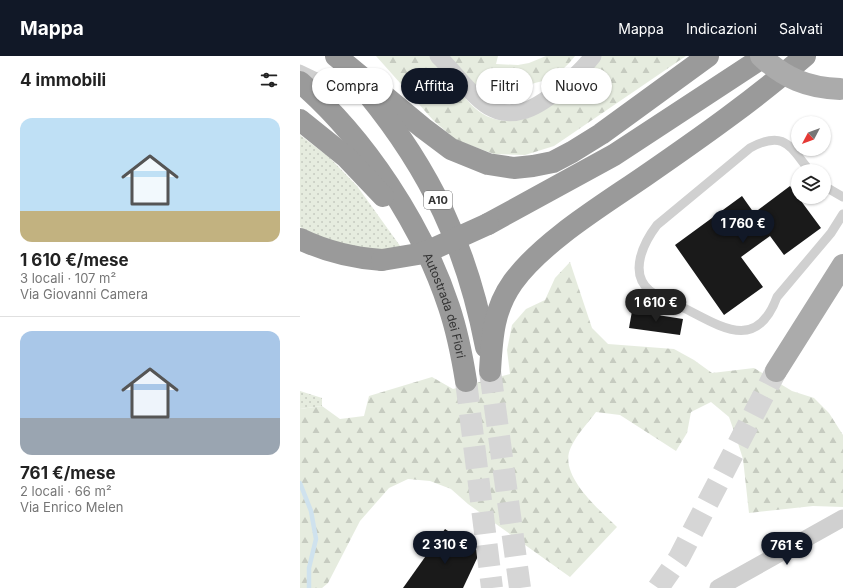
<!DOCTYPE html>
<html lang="it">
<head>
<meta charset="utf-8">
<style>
	:root { --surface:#fff; --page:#f2f2f2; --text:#222; --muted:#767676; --line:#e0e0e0; --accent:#111827 }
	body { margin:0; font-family:Inter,sans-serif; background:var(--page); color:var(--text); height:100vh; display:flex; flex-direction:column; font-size:15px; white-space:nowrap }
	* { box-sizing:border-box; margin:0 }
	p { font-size:13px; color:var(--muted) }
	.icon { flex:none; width:22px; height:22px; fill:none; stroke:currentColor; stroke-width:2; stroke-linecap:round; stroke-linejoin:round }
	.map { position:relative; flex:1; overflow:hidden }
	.side { display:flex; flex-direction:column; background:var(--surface); width:300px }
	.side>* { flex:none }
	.banner { position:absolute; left:12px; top:12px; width:380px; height:36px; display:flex; gap:8px }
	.needle { width:26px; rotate:229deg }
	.tools { position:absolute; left:491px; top:60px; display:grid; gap:8px }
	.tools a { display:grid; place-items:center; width:40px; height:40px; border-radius:50%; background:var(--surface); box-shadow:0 1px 3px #0004; font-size:20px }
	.price { position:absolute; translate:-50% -34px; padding:0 9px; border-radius:14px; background:var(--accent); color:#fff; font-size:13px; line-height:26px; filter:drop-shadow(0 1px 2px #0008) }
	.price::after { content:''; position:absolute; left:50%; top:24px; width:12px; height:9px; margin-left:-6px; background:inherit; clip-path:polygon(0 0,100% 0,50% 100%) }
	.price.on { background:#222; color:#fff }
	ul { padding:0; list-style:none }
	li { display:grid; align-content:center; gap:8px; height:212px; padding:0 20px }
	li+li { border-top:1px solid var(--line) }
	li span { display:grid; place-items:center; height:124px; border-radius:12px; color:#555 }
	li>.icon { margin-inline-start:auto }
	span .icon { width:72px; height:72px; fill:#fffc; stroke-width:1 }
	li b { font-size:17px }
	h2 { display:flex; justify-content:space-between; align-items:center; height:48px; padding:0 20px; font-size:17px }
	.tag { padding:0 14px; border-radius:18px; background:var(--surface); box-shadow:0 1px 3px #0004; font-size:14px; line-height:36px }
	.tag.on { background:var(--accent); color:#fff }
	header { display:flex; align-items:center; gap:24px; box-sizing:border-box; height:56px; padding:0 20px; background:var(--accent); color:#fff }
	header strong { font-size:19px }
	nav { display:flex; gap:22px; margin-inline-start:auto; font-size:14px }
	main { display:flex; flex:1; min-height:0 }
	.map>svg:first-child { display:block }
	.grass { fill:url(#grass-dots) }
	.forest { fill:url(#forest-firs) }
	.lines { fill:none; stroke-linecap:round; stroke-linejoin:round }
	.stream { stroke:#cfe2ee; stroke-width:4.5 }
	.building { fill:#1a1a1a }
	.primary-tunnel { stroke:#d6d6d6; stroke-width:22; stroke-dasharray:22 11; stroke-linecap:butt }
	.highway-tunnel { stroke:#d6d6d6; stroke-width:22; stroke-dasharray:22 11; stroke-linecap:butt }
	.lane { stroke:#d0d0d0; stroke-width:9 }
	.street { stroke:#d0d0d0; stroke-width:17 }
	.primary { stroke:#ababab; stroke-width:22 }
	.highway { stroke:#9a9a9a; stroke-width:22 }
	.primary-bridge { stroke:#ababab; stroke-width:22 }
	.highway-bridge { stroke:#9a9a9a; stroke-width:22 }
	.labels { text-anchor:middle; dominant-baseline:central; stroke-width:4; stroke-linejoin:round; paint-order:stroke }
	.shield { fill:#fff; stroke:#707070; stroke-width:1 }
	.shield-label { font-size:11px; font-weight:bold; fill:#333 }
	.street-label { font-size:12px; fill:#333; stroke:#fff }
</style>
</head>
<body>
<header>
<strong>Mappa</strong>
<nav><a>Mappa</a><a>Indicazioni</a><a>Salvati</a></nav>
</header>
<main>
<section class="side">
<h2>4 immobili<svg class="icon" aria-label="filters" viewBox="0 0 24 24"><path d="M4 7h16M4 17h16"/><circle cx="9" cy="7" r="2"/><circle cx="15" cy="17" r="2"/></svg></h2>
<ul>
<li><span style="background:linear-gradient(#bfe0f5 75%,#c2b280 0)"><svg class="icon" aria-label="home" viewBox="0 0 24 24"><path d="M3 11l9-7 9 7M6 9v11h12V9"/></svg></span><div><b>1 610 €/mese</b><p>3 locali · 107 m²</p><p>Via Giovanni Camera</p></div></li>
<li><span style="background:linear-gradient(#a9c7e8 70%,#9aa5b1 0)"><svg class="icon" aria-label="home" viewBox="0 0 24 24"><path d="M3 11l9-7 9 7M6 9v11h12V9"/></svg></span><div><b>761 €/mese</b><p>2 locali · 66 m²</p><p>Via Enrico Melen</p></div></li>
</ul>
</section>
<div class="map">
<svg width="543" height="532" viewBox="0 0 543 532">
	<defs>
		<pattern id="grass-dots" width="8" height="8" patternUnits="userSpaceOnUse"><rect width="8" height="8" fill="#e6ecdf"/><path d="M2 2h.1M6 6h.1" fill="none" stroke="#c6cbc0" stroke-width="1.8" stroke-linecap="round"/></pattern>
		<pattern id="forest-firs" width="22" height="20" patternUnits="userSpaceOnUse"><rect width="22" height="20" fill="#e6ecdf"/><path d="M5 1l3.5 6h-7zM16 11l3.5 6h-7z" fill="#c6cbc0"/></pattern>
	</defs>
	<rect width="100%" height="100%" fill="#fff"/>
	<g class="grass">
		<polygon points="0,79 29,101 57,130 103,194 70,196 17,181 0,171"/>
		<polygon points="0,335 22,342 22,350 0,353"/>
	</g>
	<g class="forest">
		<path d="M76 0H198L196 8 218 9 229 7 246 0H275C254 27 234 29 201 31L205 45 195 42 174 28 144 13C164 40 179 70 217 64L301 0H386L254 90 225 99 194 98 156 84 133 64Z"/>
		<path d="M270 206 292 272 308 288 374 293 394 304 412 317 454 312 492 335 514 342 529 357 543 379V451L513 450 449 457 443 403 436 381 429 361 411 346 391 356 387 377 376 395 320 359 296 356C288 367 277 378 271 391 257 419 300 454 317 471L270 521 168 448 151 433 130 425 108 423 89 432 60 465 28 527 22 532H0V353L22 350 40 363 64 360 69 340 132 321 153 333 210 318 207 294 212 269 226 253 245 244 255 222Z"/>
	</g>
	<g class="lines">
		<polyline class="stream" points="0,427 11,455 16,483 9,512 9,532"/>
	</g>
	<g class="building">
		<polygon points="490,130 521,172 484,199 470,180 441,201 463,231 424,259 375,189 442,140 454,157"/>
		<polygon points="332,255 383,263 380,279 329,272"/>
		<polygon points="145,473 180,496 163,532 103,532"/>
	</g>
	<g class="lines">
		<polyline class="primary-tunnel" points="358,532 379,502 476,315"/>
		<g class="highway-tunnel">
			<polyline points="190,315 220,532"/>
			<polyline points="166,325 192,532"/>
		</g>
		<g class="lane">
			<polyline points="0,13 67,45"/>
			<path d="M510 115C490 91 485 73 450 92L357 169C344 186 328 217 350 235 361 243 374 247 386 253 423 272 457 295 477 241L531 177 543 158"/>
			<polyline points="524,130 543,141"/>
		</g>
		<g class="street">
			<path d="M138 0C153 14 176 46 193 53 203 58 216 57 226 54 247 47 280 17 293 0"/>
			<polyline points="418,532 543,462"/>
		</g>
		<polyline class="primary" points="476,315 543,209"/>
		<g class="highway">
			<polyline points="36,0 123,72 151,93 188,108 214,112 233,110 253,106 272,96 301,78 408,0"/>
			<path id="s1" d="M0 26C65 82 122 169 149 251 157 275 162 300 166 325"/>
			<path d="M67 37C131 115 167 192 186 291"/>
			<polyline points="0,64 46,101 83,140"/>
			<polyline points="188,168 314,99 465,0"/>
			<path d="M0 183C27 196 52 202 82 204"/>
			<path d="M190 315C192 282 193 254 213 226 243 185 303 149 345 120 400 82 454 44 505 0"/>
		</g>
		<path class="primary-bridge" d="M461 0C484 22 508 32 540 33"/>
		<polyline class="highway-bridge" points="82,204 124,197 188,168"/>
	</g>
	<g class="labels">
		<rect class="shield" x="124" y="135" width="28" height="18" rx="3"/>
		<g class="shield-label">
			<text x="138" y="144">A10</text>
		</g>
		<g class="street-label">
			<text stroke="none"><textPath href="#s1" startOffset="270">Autostrada dei Fiori</textPath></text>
		</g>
	</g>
</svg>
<div class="tools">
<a><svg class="needle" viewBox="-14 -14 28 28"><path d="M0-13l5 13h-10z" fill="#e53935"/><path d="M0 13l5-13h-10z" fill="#767676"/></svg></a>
<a><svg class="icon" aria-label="layers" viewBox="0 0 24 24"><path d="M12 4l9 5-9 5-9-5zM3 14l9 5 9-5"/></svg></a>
</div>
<b class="price" style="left:443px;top:188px">1 760 €</b>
<b class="price on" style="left:356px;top:267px">1 610 €</b>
<b class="price" style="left:145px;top:509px">2 310 €</b>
<b class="price" style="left:487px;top:510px">761 €</b>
<div class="banner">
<a class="tag">Compra</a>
<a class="tag on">Affitta</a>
<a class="tag">Filtri</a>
<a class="tag">Nuovo</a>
</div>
</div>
</main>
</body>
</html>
